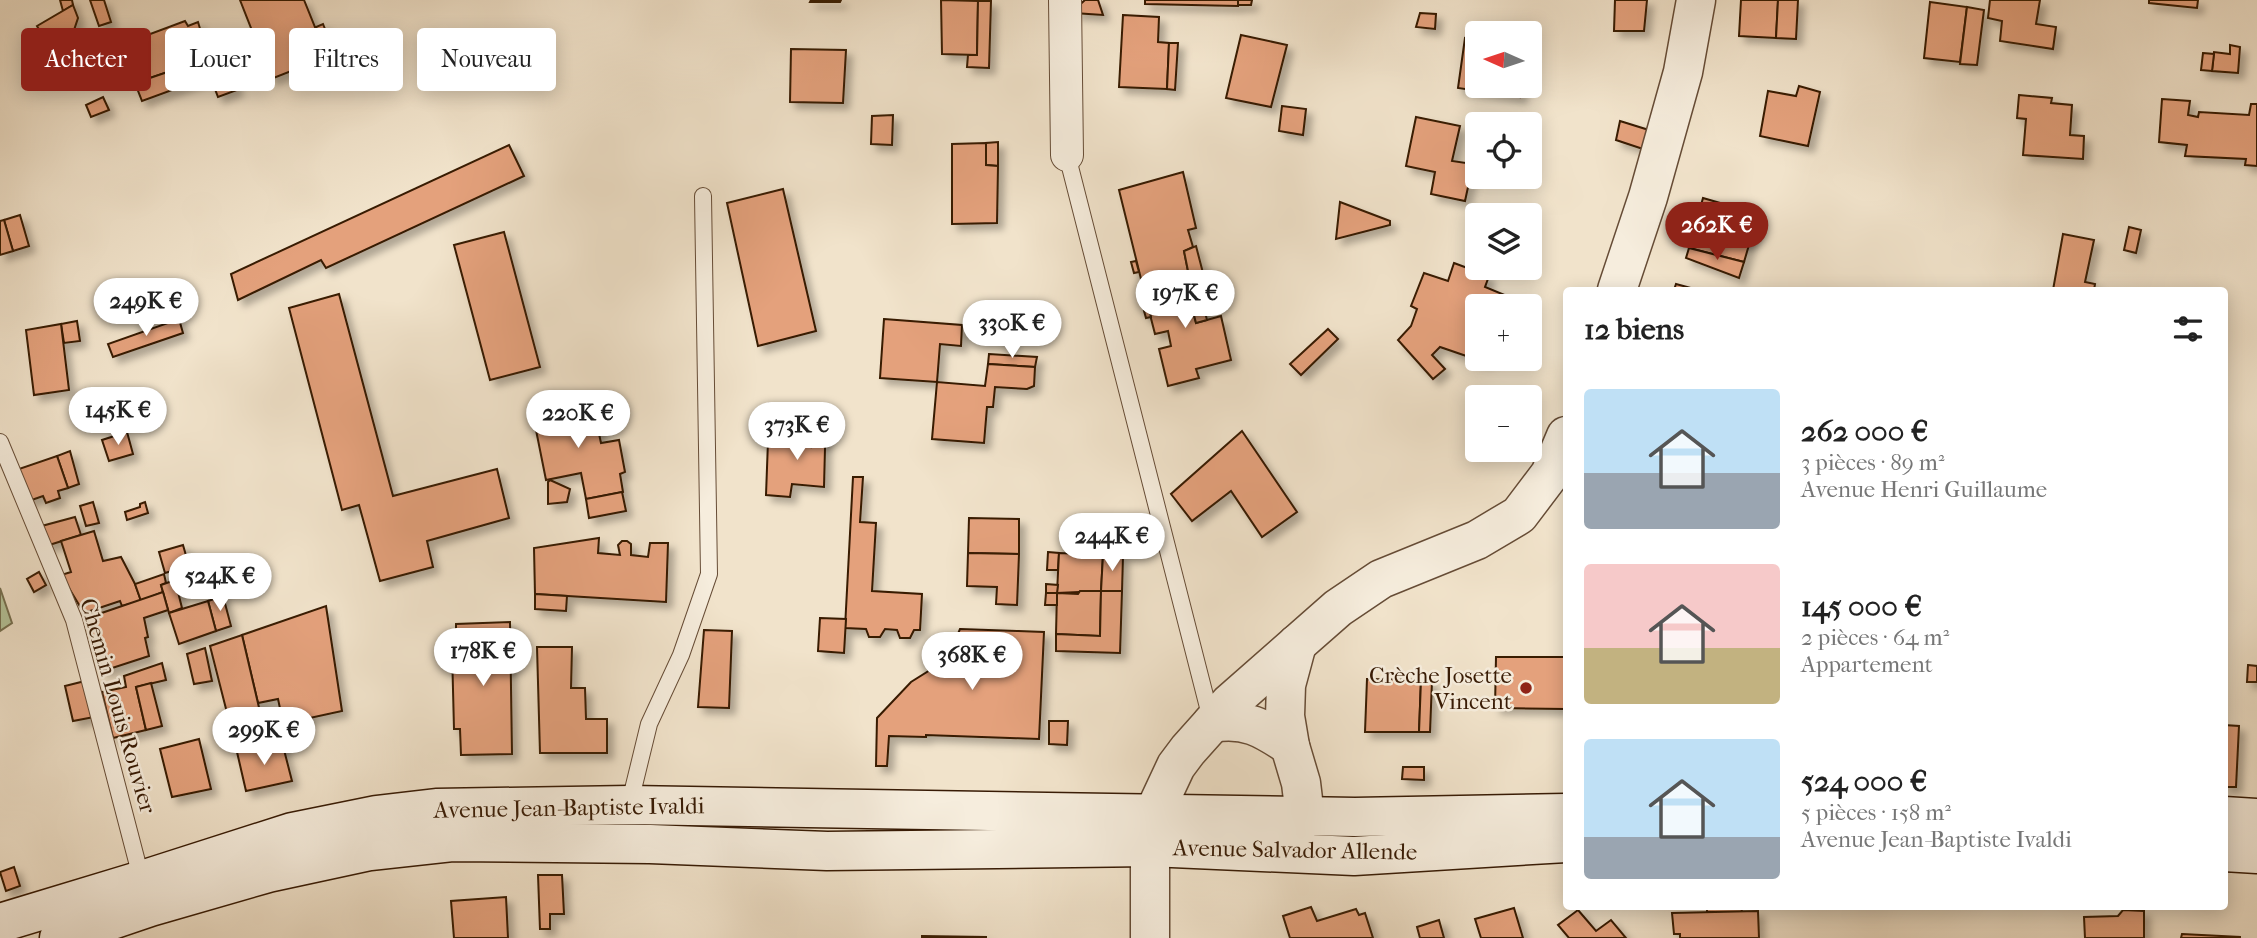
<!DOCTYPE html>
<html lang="fr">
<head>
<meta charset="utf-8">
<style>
	:root { --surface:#fff; --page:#f2f2f2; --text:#222; --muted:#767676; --accent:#8f2418 }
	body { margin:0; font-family:"IM FELL French Canon",serif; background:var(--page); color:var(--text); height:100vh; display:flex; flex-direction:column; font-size:26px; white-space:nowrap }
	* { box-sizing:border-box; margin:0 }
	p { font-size:23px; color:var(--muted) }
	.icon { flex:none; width:38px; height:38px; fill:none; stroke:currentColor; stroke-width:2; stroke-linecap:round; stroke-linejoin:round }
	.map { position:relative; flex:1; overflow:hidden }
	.details { position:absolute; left:1563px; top:287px; width:665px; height:623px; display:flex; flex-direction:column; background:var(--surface); border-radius:7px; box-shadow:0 4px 18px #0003 }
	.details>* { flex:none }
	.banner { position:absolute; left:21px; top:28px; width:665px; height:63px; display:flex; gap:14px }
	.needle { width:46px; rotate:273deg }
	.fabs { position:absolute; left:1465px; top:21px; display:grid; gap:14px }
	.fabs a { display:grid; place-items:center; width:77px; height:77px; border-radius:7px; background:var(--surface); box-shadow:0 4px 18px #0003; font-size:35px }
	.price { position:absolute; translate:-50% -60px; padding:0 16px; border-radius:24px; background:#fff; color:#222; font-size:23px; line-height:46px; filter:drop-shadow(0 2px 4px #0008) }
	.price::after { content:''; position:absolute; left:50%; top:42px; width:21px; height:16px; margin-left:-10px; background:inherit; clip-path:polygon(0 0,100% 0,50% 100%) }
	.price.on { background:var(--accent); color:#fff }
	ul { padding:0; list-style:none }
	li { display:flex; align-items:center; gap:21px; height:175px; padding:0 21px }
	li span { display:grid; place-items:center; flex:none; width:196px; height:140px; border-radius:7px; color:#555 }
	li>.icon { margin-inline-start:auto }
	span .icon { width:84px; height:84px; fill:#fffc; stroke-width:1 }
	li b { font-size:30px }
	h2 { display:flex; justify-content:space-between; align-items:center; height:84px; padding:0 21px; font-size:30px }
	.tag { padding:0 24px; border-radius:7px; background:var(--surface); box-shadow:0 4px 18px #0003; font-size:24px; line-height:63px }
	.tag.on { background:var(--accent); color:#fff }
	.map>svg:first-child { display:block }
	.green { fill:#b5c59b; stroke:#767050; stroke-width:2 }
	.building { fill:#e4a17c; stroke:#371a04; stroke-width:2; filter:url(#shadow) }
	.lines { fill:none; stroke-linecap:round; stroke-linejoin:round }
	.service-casing { stroke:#664c36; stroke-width:18 }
	.minor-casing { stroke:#664c36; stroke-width:34 }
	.tertiary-casing { stroke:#664c36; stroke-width:41 }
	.secondary-casing { stroke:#371a04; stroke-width:41 }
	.service { stroke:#f6eddd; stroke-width:16 }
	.minor { stroke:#f6eddd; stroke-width:32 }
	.tertiary { stroke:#f6eddd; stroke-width:38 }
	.secondary { stroke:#f6eddd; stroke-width:38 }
	.poi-dot { fill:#8f2418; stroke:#f6eddd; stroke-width:2.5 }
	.labels { text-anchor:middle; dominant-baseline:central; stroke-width:5; stroke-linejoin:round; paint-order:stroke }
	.poi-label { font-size:23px; fill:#371a04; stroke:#f6eddd; text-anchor:end }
	.street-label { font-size:23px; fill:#371a04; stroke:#f6eddd }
</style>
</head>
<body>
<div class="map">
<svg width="2257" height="938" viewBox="0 0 2257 938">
	<defs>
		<filter id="shadow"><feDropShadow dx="6" dy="6" stdDeviation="3.5" flood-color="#0004"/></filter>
	</defs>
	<rect width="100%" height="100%" fill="#f1e3cb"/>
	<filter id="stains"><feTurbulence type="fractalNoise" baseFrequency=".00286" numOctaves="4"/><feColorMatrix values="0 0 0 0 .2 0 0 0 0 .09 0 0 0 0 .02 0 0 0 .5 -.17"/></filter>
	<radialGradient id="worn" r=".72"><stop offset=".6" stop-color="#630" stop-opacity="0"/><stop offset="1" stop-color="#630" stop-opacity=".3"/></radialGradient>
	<polygon class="green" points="0,588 12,623 0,631"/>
	<g class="building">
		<polygon points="60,0 72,0 73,5 63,11"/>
		<polygon points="90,0 104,0 111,22 99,26"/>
		<polygon points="240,0 304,0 327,57 271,79"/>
		<polygon points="811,0 841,0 840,2 810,2"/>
		<polygon points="941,0 978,1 977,55 942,54"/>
		<polygon points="1085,0 1098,0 1103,15 1074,13 1075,9"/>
		<polygon points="1145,0 1238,0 1238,6 1145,4"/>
		<polygon points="1238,0 1252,0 1251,5 1238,5"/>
		<polygon points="1615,0 1647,0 1644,31 1614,31"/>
		<polygon points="1741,0 1778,0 1776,38 1739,36"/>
		<polygon points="1778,0 1798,0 1796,39 1776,38"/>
		<polygon points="1990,0 2040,0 2036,24 2056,27 2053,49 2000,41 2002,21 1988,18"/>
		<polygon points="2149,0 2198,0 2197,8 2149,3"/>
		<polygon points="978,1 991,1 989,68 967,67 968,55 977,55"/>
		<polygon points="1930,2 1967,7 1960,62 1924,58"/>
		<polygon points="73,5 78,18 74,30 47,43 37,26"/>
		<polygon points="1967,7 1984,10 1977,65 1960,64"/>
		<polygon points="1420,13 1436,14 1435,29 1416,27"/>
		<polygon points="1123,15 1159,17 1158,42 1169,43 1167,89 1119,87"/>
		<polygon points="185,21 188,26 198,22 209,58 135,83 130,67 125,69 119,50 136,44 134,40"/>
		<polygon points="323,24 335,54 327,57 316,27"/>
		<polygon points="1241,35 1287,45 1271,107 1226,98"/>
		<polygon points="1465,38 1477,40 1477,86 1522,86 1520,97 1458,88"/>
		<polygon points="1169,43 1178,43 1175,90 1167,89"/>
		<polygon points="2230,45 2240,47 2238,73 2212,71 2214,52 2230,54"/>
		<polygon points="791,49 846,50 843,103 790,102"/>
		<polygon points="2203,53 2214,54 2212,71 2201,70"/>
		<polygon points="209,58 216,74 142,101 135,83"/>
		<polygon points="229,68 237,90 218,97 210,76"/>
		<polygon points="1799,86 1820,92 1808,146 1760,136 1768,91 1796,96"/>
		<polygon points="2019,95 2052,98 2051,103 2072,105 2070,135 2084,136 2083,159 2023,155 2026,119 2017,118"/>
		<polygon points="103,97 109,110 91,117 86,105"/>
		<polygon points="2162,99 2190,101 2188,115 2198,117 2199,112 2249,115 2251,104 2257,104 2257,166 2245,165 2246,159 2185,156 2187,145 2159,142"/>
		<polygon points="1282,106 1306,109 1303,135 1279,131"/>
		<polygon points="893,115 892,145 871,144 872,116"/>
		<polygon points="1416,117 1460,126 1452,161 1473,164 1465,201 1431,194 1435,172 1406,166"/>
		<polygon points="1620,121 1652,131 1646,150 1616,140"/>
		<polygon points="998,142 998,166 986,165 986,143"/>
		<polygon points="986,143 986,165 998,166 997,223 952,224 952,144"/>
		<polygon points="509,145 524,176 326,268 321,260 238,300 231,274"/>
		<polygon points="1183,172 1196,228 1188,230 1193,247 1184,251 1189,276 1143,287 1119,190"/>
		<polygon points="783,189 816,331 758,346 727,203"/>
		<polygon points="1703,198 1758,214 1744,262 1689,248"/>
		<polygon points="1340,202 1390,221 1390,225 1336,239"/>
		<polygon points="20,215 29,246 13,251 4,220"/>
		<polygon points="4,220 13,251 0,255 0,221"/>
		<polygon points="2129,227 2141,230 2136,253 2124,250"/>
		<polygon points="504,232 540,367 490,380 454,245"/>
		<polygon points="2063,234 2094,240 2085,282 2095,284 2094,290 2053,290"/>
		<polygon points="1196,246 1203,273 1189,276 1184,251"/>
		<polygon points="1689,248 1744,262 1739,278 1686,258"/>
		<polygon points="1136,261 1139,272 1134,273 1131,262"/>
		<polygon points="1454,263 1489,276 1485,287 1507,296 1510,306 1477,306 1477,359 1490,359 1485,361 1478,360 1440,347 1432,355 1445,369 1433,379 1398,340 1411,326 1417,309 1411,306 1424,273 1448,281"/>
		<polygon points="1198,274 1203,293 1189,296 1196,323 1221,316 1231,360 1196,369 1199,378 1168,386 1159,349 1171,346 1168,331 1155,334 1143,287"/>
		<polygon points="1676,284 1698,290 1674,290"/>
		<polygon points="1200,293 1207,320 1196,323 1189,296"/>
		<polygon points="339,294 393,496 497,469 509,518 427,541 433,567 380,581 359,505 342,510 289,308"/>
		<polygon points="1148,305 1151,317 1146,318 1143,307"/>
		<polygon points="179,319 183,333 113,357 108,344"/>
		<polygon points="884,319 962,325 961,346 940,344 937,382 880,378"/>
		<polygon points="77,321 80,341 64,343 61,324"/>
		<polygon points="61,324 69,390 34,395 26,330"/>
		<polygon points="1328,329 1338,339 1301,375 1290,364"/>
		<polygon points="989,354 1037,357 1035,367 988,364"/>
		<polygon points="988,364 1035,367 1034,386 1027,389 995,387 993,407 987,407 984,443 932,439 937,382 985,386"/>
		<polygon points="571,402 574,419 595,415 601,443 619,440 625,472 620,474 623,492 586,499 581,473 546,480 532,410"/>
		<polygon points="769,404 773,405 772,413 795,416 796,407 817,408 811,447 768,441"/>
		<polygon points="772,406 796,407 795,416 772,413"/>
		<polygon points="817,408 826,409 824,487 792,484 790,497 766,495 768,441 811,447"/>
		<polygon points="1242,431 1297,512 1262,537 1231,491 1192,521 1171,494"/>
		<polygon points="127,432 133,454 109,461 102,440"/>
		<polygon points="70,451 79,484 68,488 57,456"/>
		<polygon points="57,456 68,488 58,491 60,498 46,503 43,496 26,502 13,471"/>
		<polygon points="853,477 863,477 860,522 876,523 872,591 922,594 920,630 914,630 910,638 900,638 897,630 885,629 880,637 869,637 866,629 845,628"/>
		<polygon points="550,480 570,489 567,502 548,504 548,482"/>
		<polygon points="622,492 626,511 589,518 586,499"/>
		<polygon points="93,502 99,523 86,526 80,506"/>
		<polygon points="145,502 148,513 127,520 125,512 140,507 140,504"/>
		<polygon points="75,517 81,535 46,546 38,527"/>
		<polygon points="969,518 1019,519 1019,554 968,553"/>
		<polygon points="94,531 103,561 121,557 135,584 141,601 122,606 120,601 84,613 61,575 71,572 61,541"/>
		<polygon points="599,538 598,553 620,555 618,545 622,541 627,541 631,544 631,555 648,557 650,543 668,543 666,602 535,594 534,548"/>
		<polygon points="183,545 189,566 165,573 159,552"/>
		<polygon points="1048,552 1059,553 1058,570 1047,570"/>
		<polygon points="968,553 1019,554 1017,605 996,604 997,587 967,586"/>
		<polygon points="1059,553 1103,555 1101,591 1057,593"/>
		<polygon points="1103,555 1123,556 1122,591 1101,591"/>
		<polygon points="39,572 46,585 34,592 27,579"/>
		<polygon points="164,574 166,583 161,585 163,592 141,601 135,584"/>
		<polygon points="175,580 182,608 169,613 161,585"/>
		<polygon points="1046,584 1058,585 1057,593 1046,593"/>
		<polygon points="1080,591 1101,591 1100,636 1056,634 1057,593 1078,594"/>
		<polygon points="1101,591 1122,591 1120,653 1056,651 1056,634 1100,636"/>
		<polygon points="163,592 168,610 144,618 148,637 145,638 149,656 103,671 87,618"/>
		<polygon points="1046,593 1057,593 1057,605 1045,605"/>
		<polygon points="535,594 567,596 566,611 535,609"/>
		<polygon points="223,596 231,626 216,631 208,601"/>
		<polygon points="208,601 216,631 179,644 169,613"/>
		<polygon points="326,606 342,711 296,721 281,713 278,699 258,703 242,635"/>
		<polygon points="820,618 846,619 844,653 818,651"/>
		<polygon points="510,622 512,754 461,755 460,729 454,729 452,650 456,649 456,624"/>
		<polygon points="960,629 1044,632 1039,739 926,735 926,737 889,736 887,766 876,766 877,718 911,682 938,665 954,643"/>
		<polygon points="704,630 732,631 729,708 698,707"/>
		<polygon points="242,635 268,746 237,752 210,646"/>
		<polygon points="537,647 572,647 571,688 585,688 586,719 607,719 607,753 540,753"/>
		<polygon points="205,648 212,681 194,684 187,654"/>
		<polygon points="1496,657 1566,657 1566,709 1495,708"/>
		<polygon points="162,663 166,680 136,687 146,730 113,738 102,692 126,687 124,676"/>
		<polygon points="2248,665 2257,666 2257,682 2247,682"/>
		<polygon points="1367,679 1421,680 1419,732 1365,732"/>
		<polygon points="1421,680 1432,681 1430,732 1419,732"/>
		<polygon points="85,681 94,717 73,721 65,686"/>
		<polygon points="151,683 162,726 146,730 136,687"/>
		<polygon points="1049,721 1068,721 1067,745 1049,744"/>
		<polygon points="2224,725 2239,726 2236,787 2224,787"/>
		<polygon points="199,739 211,789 172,797 160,749"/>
		<polygon points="282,742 292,781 246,791 237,752"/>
		<polygon points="1403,767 1424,767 1424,780 1402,779"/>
		<polygon points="14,867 20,886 6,891 0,872"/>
		<polygon points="538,875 562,875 564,914 550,914 550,929 540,929"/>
		<polygon points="506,897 508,938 454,938 451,901"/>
		<polygon points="1707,906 1741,906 1742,912 1707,912"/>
		<polygon points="1311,907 1317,921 1356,909 1359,915 1365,913 1373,938 1290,938 1283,916"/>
		<polygon points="1514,908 1523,938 1481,938 1475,919"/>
		<polygon points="1578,910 1596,931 1611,920 1626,938 1569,938 1558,925"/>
		<polygon points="2123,910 2144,911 2144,938 2085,938 2084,917 2118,916"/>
		<polygon points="1758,911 1759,938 1680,938 1680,934 1674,934 1672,913"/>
		<polygon points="1439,920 1444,938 1420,938 1417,927"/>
		<polygon points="2182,934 2240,937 2240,938 2181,938"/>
		<polygon points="922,936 986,937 986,938 922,938"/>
	</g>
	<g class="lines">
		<g class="service-casing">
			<g id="service">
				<polyline points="1067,155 1211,719"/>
				<polyline points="0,442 74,620 142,881"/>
				<polyline points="629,806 649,724 681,655 709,574 703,196"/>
			</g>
		</g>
		<g class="minor-casing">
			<polyline id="minor" points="1065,0 1067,155"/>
		</g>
		<g class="tertiary-casing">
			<g id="tertiary">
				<polyline points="1617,290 1648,197 1683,72 1696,0"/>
				<path d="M1212 723C1245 717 1263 728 1290 746"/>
				<polyline points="1284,836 1290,836 1305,816 1301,783 1290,746 1285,716 1286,685 1297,644"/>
				<polyline points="1150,938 1150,847 1154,813 1176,766 1188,750 1230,703 1338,608 1381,579 1477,540 1519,515 1550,474 1566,436"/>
			</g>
		</g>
		<g class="secondary-casing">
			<g id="secondary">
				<polyline points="2224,816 2257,818"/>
				<polyline points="2224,852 2257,854"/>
				<polyline points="0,923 142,880 292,832 376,815 436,808 630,805 1355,817 1566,813"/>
				<polyline points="59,938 150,907 268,873 370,851 452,842 650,844 827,851 1150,847 1354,856 1566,843"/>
			</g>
		</g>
		<use href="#service" class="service"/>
		<use href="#minor" class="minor"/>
		<use href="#tertiary" class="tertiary"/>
		<use href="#secondary" class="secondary"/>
	</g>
	<circle class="poi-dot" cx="1526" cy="688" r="7"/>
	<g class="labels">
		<g class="poi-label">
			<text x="1512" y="675">Crèche Josette<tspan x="1512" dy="26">Vincent</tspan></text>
		</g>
		<g class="street-label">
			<text transform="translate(118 706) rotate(74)">Chemin Louis Rouvier</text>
			<text transform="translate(569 808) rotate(-1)">Avenue Jean-Baptiste Ivaldi</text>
			<text transform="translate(1295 850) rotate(1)">Avenue Salvador Allende</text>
		</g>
	</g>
	<rect width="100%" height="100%" filter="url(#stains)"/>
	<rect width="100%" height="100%" fill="url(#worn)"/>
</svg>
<div class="fabs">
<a><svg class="needle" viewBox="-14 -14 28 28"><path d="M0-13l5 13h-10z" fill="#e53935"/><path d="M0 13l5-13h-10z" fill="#767676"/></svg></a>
<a><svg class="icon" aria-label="locate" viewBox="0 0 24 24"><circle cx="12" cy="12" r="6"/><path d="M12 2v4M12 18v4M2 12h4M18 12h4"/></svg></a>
<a><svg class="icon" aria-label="layers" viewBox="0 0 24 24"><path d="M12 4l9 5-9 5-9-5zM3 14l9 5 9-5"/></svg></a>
<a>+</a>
<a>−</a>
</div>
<b class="price on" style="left:1717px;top:262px">262K €</b>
<b class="price" style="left:1185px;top:330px">197K €</b>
<b class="price" style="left:146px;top:338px">249K €</b>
<b class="price" style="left:1012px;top:360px">330K €</b>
<b class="price" style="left:118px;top:447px">145K €</b>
<b class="price" style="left:578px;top:450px">220K €</b>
<b class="price" style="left:797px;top:462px">373K €</b>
<b class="price" style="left:1112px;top:573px">244K €</b>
<b class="price" style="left:220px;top:613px">524K €</b>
<b class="price" style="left:483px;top:688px">178K €</b>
<b class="price" style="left:972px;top:692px">368K €</b>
<b class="price" style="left:264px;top:767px">299K €</b>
<div class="banner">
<a class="tag on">Acheter</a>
<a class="tag">Louer</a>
<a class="tag">Filtres</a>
<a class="tag">Nouveau</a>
</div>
<section class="details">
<h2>12 biens<svg class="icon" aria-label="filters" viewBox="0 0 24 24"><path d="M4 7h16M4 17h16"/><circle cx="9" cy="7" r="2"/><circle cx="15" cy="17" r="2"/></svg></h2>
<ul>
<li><span style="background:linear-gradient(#bfe0f5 60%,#9aa5b1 0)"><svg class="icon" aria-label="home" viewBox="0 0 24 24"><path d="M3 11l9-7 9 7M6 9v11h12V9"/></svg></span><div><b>262 000 €</b><p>3 pièces · 89 m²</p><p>Avenue Henri Guillaume</p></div></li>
<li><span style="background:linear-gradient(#f6c9c9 60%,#c2b280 0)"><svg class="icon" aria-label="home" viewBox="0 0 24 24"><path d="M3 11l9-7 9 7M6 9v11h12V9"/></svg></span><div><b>145 000 €</b><p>2 pièces · 64 m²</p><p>Appartement</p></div></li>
<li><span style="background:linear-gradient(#bfe0f5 70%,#9aa5b1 0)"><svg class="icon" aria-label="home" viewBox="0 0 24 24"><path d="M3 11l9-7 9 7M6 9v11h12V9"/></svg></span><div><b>524 000 €</b><p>5 pièces · 158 m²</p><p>Avenue Jean-Baptiste Ivaldi</p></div></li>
</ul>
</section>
</div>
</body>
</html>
